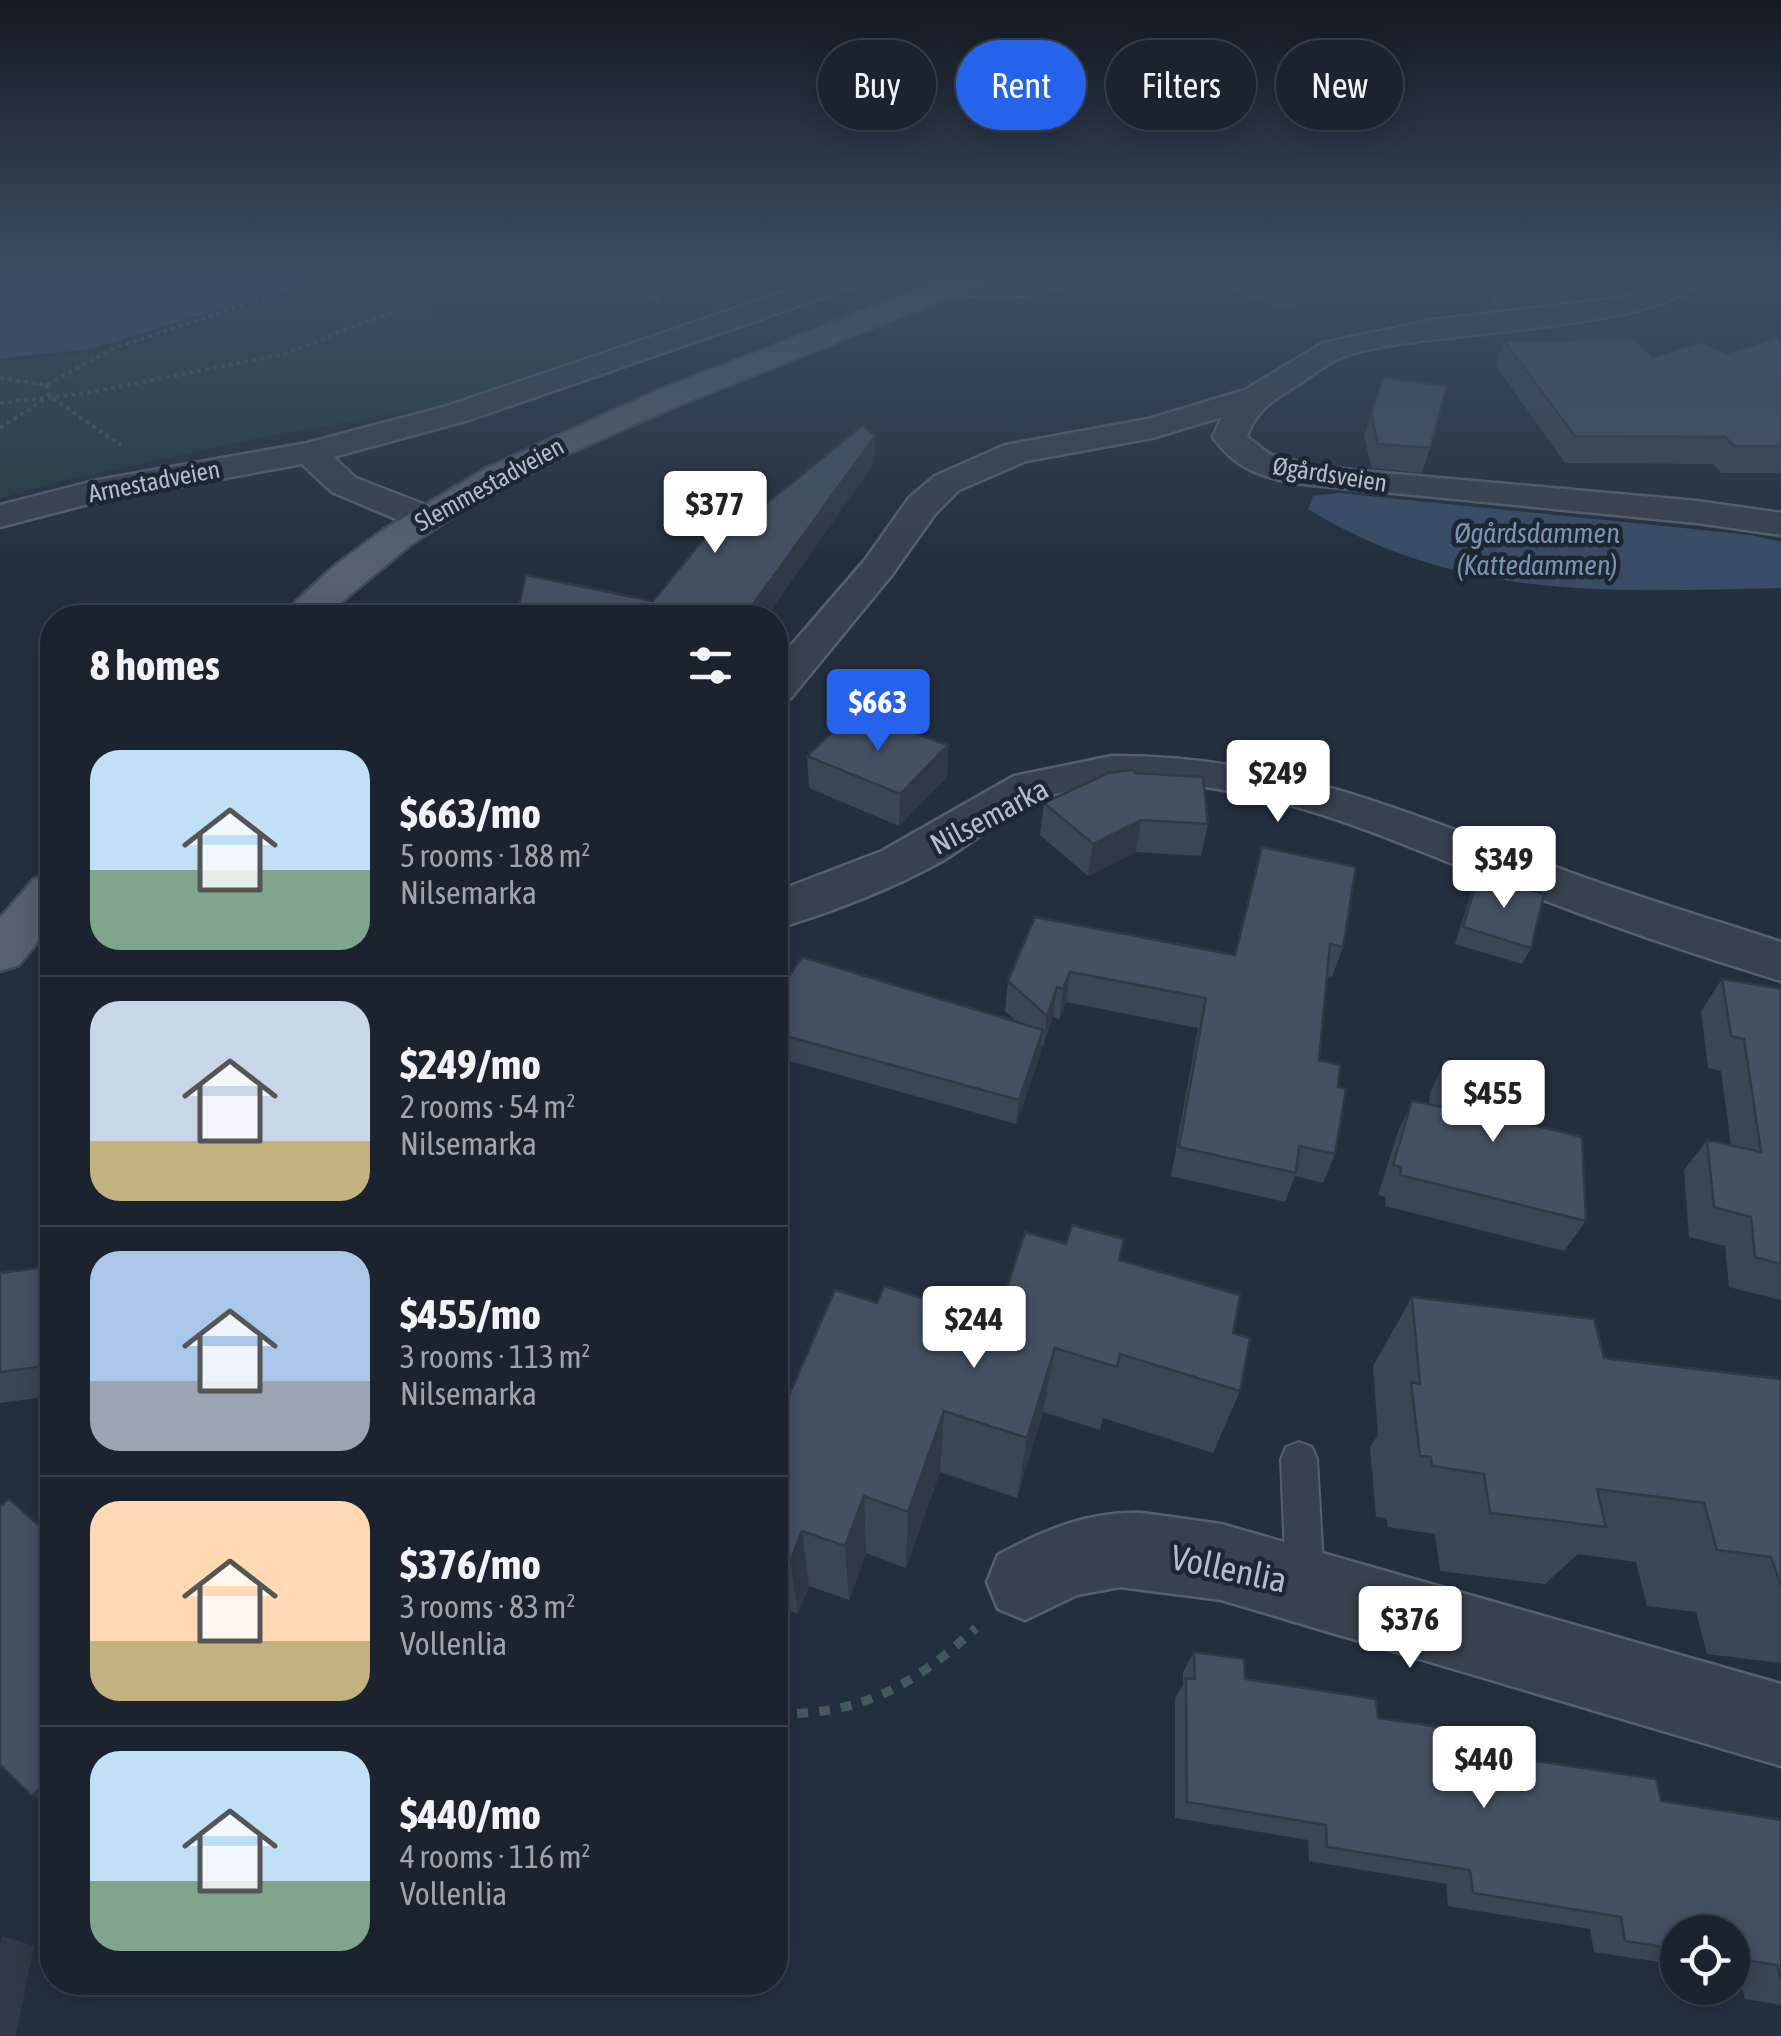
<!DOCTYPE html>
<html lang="en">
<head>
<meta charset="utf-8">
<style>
	:root { --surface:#1b232e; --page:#242b36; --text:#f1f3f6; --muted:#a0a4aa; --line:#39404a; --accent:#2563eb }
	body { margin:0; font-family:"Asap Condensed",sans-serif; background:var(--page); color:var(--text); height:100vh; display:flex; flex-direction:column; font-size:38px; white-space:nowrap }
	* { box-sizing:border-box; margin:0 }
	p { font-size:32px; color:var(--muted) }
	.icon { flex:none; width:55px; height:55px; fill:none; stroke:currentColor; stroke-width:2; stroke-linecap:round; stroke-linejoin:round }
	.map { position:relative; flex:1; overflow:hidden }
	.sheet { position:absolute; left:40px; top:605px; width:748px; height:1390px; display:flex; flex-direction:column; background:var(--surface); border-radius:40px; box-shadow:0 5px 25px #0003,0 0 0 2px var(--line) }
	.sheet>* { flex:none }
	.hud { position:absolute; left:818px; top:40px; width:812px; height:90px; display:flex; gap:20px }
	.buttons { position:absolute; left:1660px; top:1915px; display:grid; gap:20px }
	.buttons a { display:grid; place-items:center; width:90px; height:90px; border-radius:50%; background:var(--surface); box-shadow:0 5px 25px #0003,0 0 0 2px var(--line); font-size:50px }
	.price { position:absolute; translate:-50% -85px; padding:0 22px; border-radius:10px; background:#fff; color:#222; font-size:32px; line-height:65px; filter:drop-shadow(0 2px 5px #0008) }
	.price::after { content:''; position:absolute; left:50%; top:60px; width:30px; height:22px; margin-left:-15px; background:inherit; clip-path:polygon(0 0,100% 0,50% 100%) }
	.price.current { background:var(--accent); color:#fff }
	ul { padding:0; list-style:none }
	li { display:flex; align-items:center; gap:30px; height:250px; padding:0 50px }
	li+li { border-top:2px solid var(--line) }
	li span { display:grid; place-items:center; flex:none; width:280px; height:200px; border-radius:30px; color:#555 }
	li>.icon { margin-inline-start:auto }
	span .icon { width:120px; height:120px; fill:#fffc; stroke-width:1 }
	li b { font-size:42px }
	h2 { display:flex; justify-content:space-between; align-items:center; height:120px; padding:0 50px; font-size:42px }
	.tag { padding:0 35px; border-radius:45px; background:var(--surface); box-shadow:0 5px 25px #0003,0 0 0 2px var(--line); font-size:35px; line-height:90px }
	.tag.current { background:var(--accent); color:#fff }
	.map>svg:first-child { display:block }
	.green { fill:#263c3f }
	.water { fill:#394c67 }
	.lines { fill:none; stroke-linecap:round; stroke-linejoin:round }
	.service-casing { stroke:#565f6c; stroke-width:4 }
	.minor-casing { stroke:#565f6c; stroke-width:5 }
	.primary-casing { stroke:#414a57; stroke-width:5 }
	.path-far1 { stroke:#44595c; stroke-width:4; stroke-dasharray:4 4; stroke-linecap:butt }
	.path { stroke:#44595c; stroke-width:9; stroke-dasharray:11 11; stroke-linecap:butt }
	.service { fill:#38414e; fill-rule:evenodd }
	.minor { fill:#38414e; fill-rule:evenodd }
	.primary { fill:#56606e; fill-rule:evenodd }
	.wall { fill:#3b4654 }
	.shaded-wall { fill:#303945 }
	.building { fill:#455162; stroke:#303945; stroke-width:2.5 }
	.labels { text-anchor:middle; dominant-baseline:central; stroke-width:9; stroke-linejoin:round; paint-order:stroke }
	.far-street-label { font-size:25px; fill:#b4bcc9; stroke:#1d2633 }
	.far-water-label { font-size:28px; font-style:italic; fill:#7c92b1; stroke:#1d2633 }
	.street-label { font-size:30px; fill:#b4bcc9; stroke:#1d2633 }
	.near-street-label { font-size:35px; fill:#b4bcc9; stroke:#1d2633 }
</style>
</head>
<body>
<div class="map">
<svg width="1781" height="2036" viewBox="0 0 1781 2036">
	<rect width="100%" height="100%" fill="#242f3e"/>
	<polygon class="green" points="363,275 453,275 427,301 432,315 642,337 445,405 278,434 53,483 0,499 0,362 130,348 222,316"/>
	<g class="water">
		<polygon points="0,275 328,275 91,349 6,358 0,358"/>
		<path d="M1339 493 1752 535 1781 542V588C1612 592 1457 601 1308 509L1313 496Z"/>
	</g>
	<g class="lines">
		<g class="service-casing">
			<polygon id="service" points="1299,1442 1312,1447 1317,1459 1324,1582 1318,1595 1305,1601 1292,1595 1286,1582 1281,1459 1286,1447"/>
		</g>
		<g class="minor-casing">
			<g id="minor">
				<polygon points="834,275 875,275 871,281 469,420 333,457 356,478 436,509 441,517 436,525 423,528 410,525 332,492 302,464 100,501 0,527 0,505 98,480 307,443 447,406"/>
				<path d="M1036 275H1079C1056 302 976 299 944 291L940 285 954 277 996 282Z"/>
				<path d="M1679 275H1706C1672 333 1419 329 1345 356 1329 361 1313 375 1299 384 1276 398 1255 410 1247 437L1269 454 1317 467 1697 501 1781 513V535L1697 523 1292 483C1257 475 1234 467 1213 437L1222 417 1152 438 1026 461 959 490 935 514 891 576 790 699 775 703V664L865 560 909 498 935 476 1005 445 1148 419 1245 390 1323 343 1432 320 1629 297Z"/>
				<path d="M1112 756C1282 755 1402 812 1558 868 1631 895 1707 918 1781 942V981C1692 954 1602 923 1515 889 1370 832 1215 754 1055 794 1014 805 979 839 944 860 892 889 832 912 775 929V892L882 851 1014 776Z"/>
				<path d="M1142 1513 1221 1524 1781 1684V1766L1221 1600 1120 1587 1077 1595 1025 1620 998 1609 987 1582 998 1555C1044 1530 1089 1511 1142 1513Z"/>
			</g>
		</g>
		<g class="primary-casing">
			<g id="primary">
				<polygon points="955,275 994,275 990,281 677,406 565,455 460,512 409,546 322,618 278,618 333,567 383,530 487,468 654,392"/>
				<polygon points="52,874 52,924 19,965 0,971 0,918 34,879"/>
			</g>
		</g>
		<g class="path-far1">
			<polyline points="626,275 659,303"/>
			<polyline points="0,378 46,385 117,347 333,275"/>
			<polyline points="46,385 49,396 121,445"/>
			<polyline points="0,403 87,393 284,354 394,311 406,275"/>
			<polyline points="0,428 45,399"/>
		</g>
		<path class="path" d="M775 1714C862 1715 913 1686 976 1628"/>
		<use href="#service" class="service"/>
		<use href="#minor" class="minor"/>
		<use href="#primary" class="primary"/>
	</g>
	<g class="wall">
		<polygon points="1213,275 1360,275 1359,282 1287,309 1212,285"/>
		<polygon points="1499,283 1613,295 1503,308 1492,305"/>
		<polygon points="1781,336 1781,473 1721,473 1713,464 1565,463 1496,366 1504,341 1653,357 1727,353"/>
		<polygon points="1371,413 1430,448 1422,473 1372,468 1364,437"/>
		<polygon points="865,727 948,745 947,777 899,826 809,788 807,756"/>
		<polygon points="1136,773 1208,824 1201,856 1136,852 1088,876 1040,835 1044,803"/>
		<polygon points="1262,847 1343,947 1332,977 1327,976 1319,1060 1335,1154 1323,1183 1295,1176 1285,1202 1171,1176 1198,1028 1066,1002 1059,1019 1053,1017 1043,1046 1041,1045 1040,1055 1016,1124 775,1057 775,998 1017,1022 1005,1011 1008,981 1035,917 1235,954"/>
		<polygon points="1479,875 1531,948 1522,964 1455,944 1472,891"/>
		<polygon points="1722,979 1781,989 1781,1300 1729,1287 1725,1246 1689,1237 1684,1170 1707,1140 1731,1145 1721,1071 1708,1068 1701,1011"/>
		<polygon points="1445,1061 1533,1125 1586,1221 1564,1251 1385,1206 1386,1197 1378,1195 1398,1132 1412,1101 1429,1104 1430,1093"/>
		<polygon points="1119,1260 1233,1333 1240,1391 1213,1453 1103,1418 1100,1430 1043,1412 1017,1498 940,1472 906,1568 866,1553 849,1600 809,1586 798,1614 775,1606 775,1427 877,1303 996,1322"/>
		<polygon points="52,1266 52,1396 0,1403 0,1273"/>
		<polygon points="1412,1297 1604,1358 1781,1379 1781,1663 1707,1654 1696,1612 1647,1606 1636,1562 1578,1554 1545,1584 1440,1571 1435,1534 1388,1527 1386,1518 1376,1517 1370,1447 1378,1435 1373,1366"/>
		<polygon points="1194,1652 1245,1679 1661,1801 1781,1820 1781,2005 1745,1999 1739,1975 1732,1974 1732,1932 1678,1932 1678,1965 1594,1952 1590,1929 1448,1906 1446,1884 1309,1861 1308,1840 1175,1818 1175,1698 1183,1685 1183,1672"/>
	</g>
	<g class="shaded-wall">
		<polygon points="1322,275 1360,275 1359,282 1287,309 1292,286"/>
		<polygon points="1613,275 1639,275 1613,295 1503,308 1510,287"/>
		<polygon points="875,436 875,462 766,618 743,618"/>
		<polygon points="948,745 947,777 899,826 900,794"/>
		<polygon points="1141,820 1136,852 1088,876 1093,844"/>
		<polygon points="1070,972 1066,1002 1059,1019 1063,989"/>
		<polygon points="1057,987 1053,1017 1043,1046 1047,1016"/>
		<polygon points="1043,1030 1040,1055 1016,1124 1019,1100"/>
		<polygon points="1055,1348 1043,1412 1017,1498 1027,1438"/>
		<polygon points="944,1411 940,1472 906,1568 908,1512"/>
		<polygon points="864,1496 866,1553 849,1600 845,1546"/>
		<polygon points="802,1531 809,1586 798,1614 790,1561"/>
		<polygon points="52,1565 52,1587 40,1577"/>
		<polygon points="52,1591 52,1612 41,1602"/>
		<polygon points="52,1774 52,1805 32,1796"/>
		<polygon points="2,1936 34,1946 16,2036 0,2036 0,1944"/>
	</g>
	<g class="building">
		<polygon points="1256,275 1322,275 1292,286"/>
		<polygon points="1510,275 1613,275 1510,287 1499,283"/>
		<polygon points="1781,336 1781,446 1734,446 1725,437 1575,436 1504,341 1634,339 1653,357 1701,342 1727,353"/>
		<polygon points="1383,377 1447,386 1430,448 1378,444 1371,413"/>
		<polygon points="863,425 875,436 743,618 516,618 526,575 653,601 716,524 726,526 747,501 766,504"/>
		<polygon points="845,720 865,727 874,727 880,721 948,745 900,794 807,756"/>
		<polygon points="1133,770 1136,773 1203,777 1208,824 1141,820 1093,844 1044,803 1108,773"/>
		<polygon points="1262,847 1356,867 1343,947 1330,944 1319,1060 1340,1065 1338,1087 1346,1089 1335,1154 1299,1146 1296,1173 1179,1147 1206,998 1070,972 1063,989 1057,987 1047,1016 1008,981 1035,917 1235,955"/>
		<polygon points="1479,875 1544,894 1531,948 1463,927"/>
		<polygon points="802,957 1043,1030 1019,1100 775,1033 775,998"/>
		<polygon points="1722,979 1781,989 1781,1264 1755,1257 1751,1217 1714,1207 1707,1140 1761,1152 1744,1039 1731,1036"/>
		<polygon points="1445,1061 1532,1081 1533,1125 1582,1137 1586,1221 1400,1175 1401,1167 1393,1165 1412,1101 1443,1107"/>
		<polygon points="1072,1225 1124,1239 1119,1260 1240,1295 1233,1333 1250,1338 1240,1391 1120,1354 1117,1367 1055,1348 1027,1438 944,1411 908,1512 864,1496 845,1546 802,1531 790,1561 775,1556 775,1427 835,1290 877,1303 884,1286 996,1322 1025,1232 1066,1244"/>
		<polygon points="52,1266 52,1365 0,1372 0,1273"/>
		<polygon points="1412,1297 1594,1319 1604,1358 1781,1379 1781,1586 1771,1557 1717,1550 1704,1503 1597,1489 1606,1527 1490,1513 1484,1474 1432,1466 1431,1457 1420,1456 1411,1382 1420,1384"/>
		<polygon points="9,1499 52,1537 52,1565 40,1577 52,1587 52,1591 41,1602 52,1612 52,1774 32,1796 0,1765 0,1507"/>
		<polygon points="1194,1652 1244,1659 1245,1679 1376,1699 1378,1718 1513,1738 1516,1758 1656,1779 1661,1801 1781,1820 1781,1980 1777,1965 1732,1958 1732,1932 1678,1932 1678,1949 1625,1941 1621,1917 1473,1893 1470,1870 1327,1847 1326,1825 1187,1802 1186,1678 1195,1679"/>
	</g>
	<linearGradient id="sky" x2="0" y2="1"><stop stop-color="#141a22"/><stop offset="0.49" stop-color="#3f4d63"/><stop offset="1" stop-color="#3f4d63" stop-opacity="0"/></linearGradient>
	<rect width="1781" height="560" fill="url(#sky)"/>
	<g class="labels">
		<g class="far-street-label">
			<text transform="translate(1330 474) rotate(9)">Øgårdsveien</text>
			<text transform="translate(154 481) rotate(-11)">Arnestadveien</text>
			<text transform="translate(489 484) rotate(-29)">Slemmestadveien</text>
		</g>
		<g class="far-water-label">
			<text x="1537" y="533">Øgårdsdammen<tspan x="1537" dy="32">(Kattedammen)</tspan></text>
		</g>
		<g class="street-label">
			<text transform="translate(989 816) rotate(-28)">Nilsemarka</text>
		</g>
		<g class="near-street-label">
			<text transform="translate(1229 1568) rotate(12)">Vollenlia</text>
		</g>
	</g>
</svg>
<div class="buttons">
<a><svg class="icon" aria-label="locate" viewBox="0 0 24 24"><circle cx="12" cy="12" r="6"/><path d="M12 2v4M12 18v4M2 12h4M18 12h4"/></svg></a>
</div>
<b class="price" style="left:715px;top:556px">$377</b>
<b class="price current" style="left:878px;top:754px">$663</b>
<b class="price" style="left:1278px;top:825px">$249</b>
<b class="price" style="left:1504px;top:911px">$349</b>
<b class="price" style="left:1493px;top:1145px">$455</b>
<b class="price" style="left:974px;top:1371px">$244</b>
<b class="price" style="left:1410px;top:1671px">$376</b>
<b class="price" style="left:1484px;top:1811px">$440</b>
<div class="hud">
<a class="tag">Buy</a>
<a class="tag current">Rent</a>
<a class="tag">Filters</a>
<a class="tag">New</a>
</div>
<section class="sheet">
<h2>8 homes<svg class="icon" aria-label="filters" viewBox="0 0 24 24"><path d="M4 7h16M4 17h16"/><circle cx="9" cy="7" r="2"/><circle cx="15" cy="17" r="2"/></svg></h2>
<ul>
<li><span style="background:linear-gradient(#bfe0f5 60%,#7fa58c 0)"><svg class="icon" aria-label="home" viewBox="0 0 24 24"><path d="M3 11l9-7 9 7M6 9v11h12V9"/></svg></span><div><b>$663/mo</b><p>5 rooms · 188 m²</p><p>Nilsemarka</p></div></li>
<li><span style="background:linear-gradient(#c9d6e8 70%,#c2b280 0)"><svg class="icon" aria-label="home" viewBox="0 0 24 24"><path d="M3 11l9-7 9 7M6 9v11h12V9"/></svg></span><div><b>$249/mo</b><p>2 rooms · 54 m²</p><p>Nilsemarka</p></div></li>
<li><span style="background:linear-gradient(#a9c7e8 65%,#9aa5b1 0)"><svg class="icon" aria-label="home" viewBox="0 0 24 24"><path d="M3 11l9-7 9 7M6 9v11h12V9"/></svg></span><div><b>$455/mo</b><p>3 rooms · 113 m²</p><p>Nilsemarka</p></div></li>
<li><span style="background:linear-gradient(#ffd9b3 70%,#c2b280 0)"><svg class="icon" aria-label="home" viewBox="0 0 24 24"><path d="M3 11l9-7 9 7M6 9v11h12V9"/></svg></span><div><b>$376/mo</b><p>3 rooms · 83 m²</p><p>Vollenlia</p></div></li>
<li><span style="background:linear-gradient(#bfe0f5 65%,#7fa58c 0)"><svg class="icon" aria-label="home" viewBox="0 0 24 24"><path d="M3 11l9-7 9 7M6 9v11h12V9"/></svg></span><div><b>$440/mo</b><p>4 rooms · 116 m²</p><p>Vollenlia</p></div></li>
</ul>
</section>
</div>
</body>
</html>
